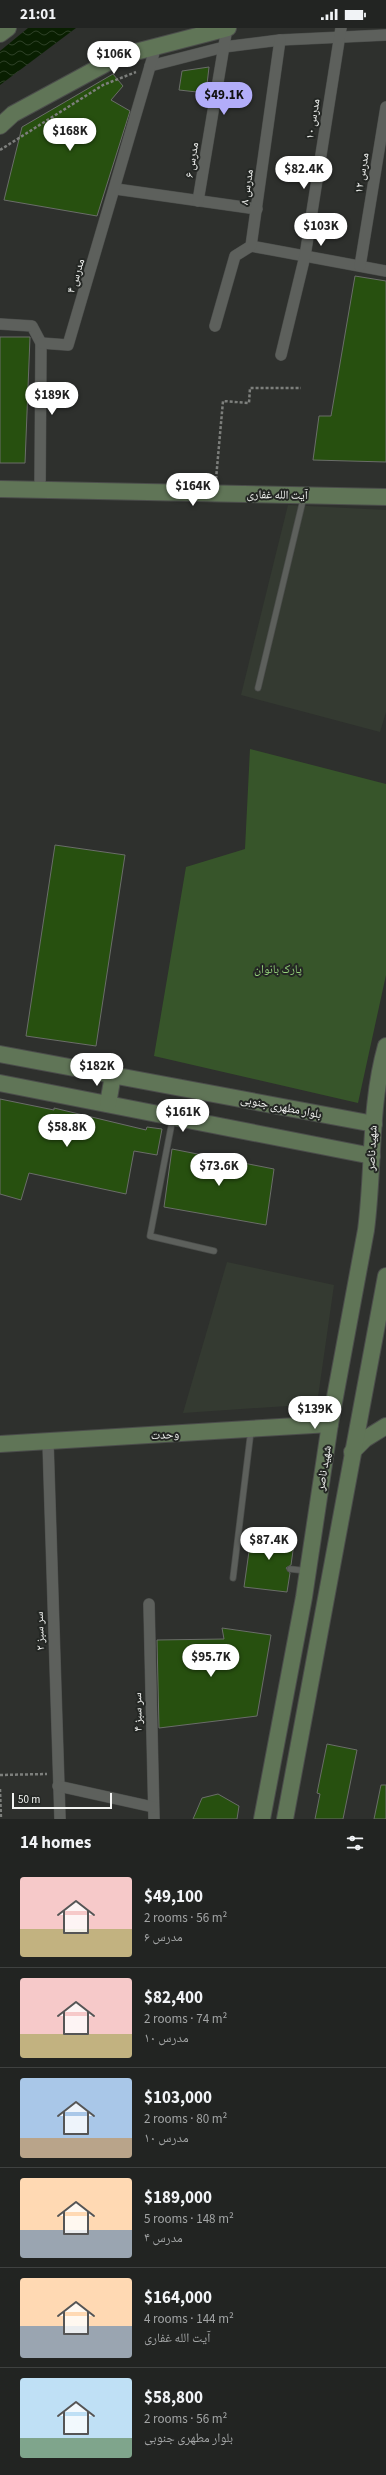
<!DOCTYPE html>
<html lang="en">
<head>
<meta charset="utf-8">
<style>
	:root { --surface:#222422; --page:#2e302f; --text:#f1f3f6; --muted:#a2a4a5; --line:#3f4140; --accent:#b2adf9 }
	body { margin:0; font-family:"Source Sans 3","Noto Naskh Arabic",sans-serif; background:var(--page); color:var(--text); height:100vh; display:flex; flex-direction:column; font-size:15px; white-space:nowrap }
	* { box-sizing:border-box; margin:0 }
	p { font-size:13px; color:var(--muted) }
	.icon { flex:none; width:22px; height:22px; fill:none; stroke:currentColor; stroke-width:2; stroke-linecap:round; stroke-linejoin:round }
	.map { position:relative; height:1791px; overflow:hidden }
	.sheet { display:flex; flex-direction:column; background:var(--surface); flex:1 }
	.sheet>* { flex:none }
	.scale { position:absolute; left:12px; bottom:10px; width:100px; box-sizing:border-box; padding-left:4px; border:2px solid #f3f4f2; border-top:0; font-size:11px; line-height:14px; white-space:nowrap; color:#f3f4f2; -webkit-text-stroke:3px #242724; paint-order:stroke }
	.price { position:absolute; translate:-50% -34px; padding:0 9px; border-radius:14px; background:#fff; color:#222; font-size:13px; line-height:26px; filter:drop-shadow(0 1px 2px #0008) }
	.price::after { content:''; position:absolute; left:50%; top:24px; width:12px; height:9px; margin-left:-6px; background:inherit; clip-path:polygon(0 0,100% 0,50% 100%) }
	.price.current { background:var(--accent); color:#111 }
	ul { padding:0; list-style:none }
	li { display:flex; align-items:center; gap:12px; height:100px; padding:0 20px }
	li+li { border-top:1px solid var(--line) }
	li span { display:grid; place-items:center; flex:none; width:112px; height:80px; border-radius:4px; color:#555 }
	li>.icon { margin-inline-start:auto }
	span .icon { width:48px; height:48px; fill:#fffc; stroke-width:1 }
	li b { font-size:17px }
	h2 { display:flex; justify-content:space-between; align-items:center; height:48px; padding:0 20px; font-size:17px }
	.status { display:flex; justify-content:space-between; align-items:center; height:28px; padding:0 20px; background:var(--surface); direction:ltr }
	.status svg { height:11px; fill:currentColor }
	.map>svg:first-child { display:block }
	.built { fill:#343a31 }
	.park { fill:#37552a }
	.water { fill:url(#water-waves) }
	.building { fill:#27500f; stroke:#6a6d69 }
	.lines { fill:none; stroke-linecap:round; stroke-linejoin:round }
	.lane-casing { stroke:#4b4d4b; stroke-width:7 }
	.street-casing { stroke:#4b4d4b; stroke-width:12 }
	.secondary-casing { stroke:#4b4d4b; stroke-width:18 }
	.path { stroke:#7d7f7c; stroke-width:2.5; stroke-dasharray:3 2; stroke-linecap:butt }
	.lane { stroke:#5d605c; stroke-width:5.5 }
	.street { stroke:#5d605c; stroke-width:11 }
	.secondary { stroke:#607557; stroke-width:16 }
	.labels { text-anchor:middle; dominant-baseline:central; stroke-width:4; stroke-linejoin:round; paint-order:stroke }
	.street-label { font-size:12px; fill:#f3f4f2; stroke:#242724 }
	.park-label { font-size:12px; fill:#96d47c; stroke:#242724 }
</style>
</head>
<body>
<div class="status"><b>21:01</b><svg viewBox="0 0 49 12"><path d="M0 12V9h3v3zM5 12V6h3v6zM10 12V3h3v9zM15 12V0h3v12zM26 1h20v11H26zM47 4h2v5h-2z"/></svg></div>
<div class="map">
<svg width="386" height="1791" viewBox="0 0 386 1791">
	<defs>
		<pattern id="water-waves" width="16" height="10" patternUnits="userSpaceOnUse"><rect width="16" height="10" fill="#091f01"/><path d="M0 5q4-4 8 0t8 0" fill="none" stroke="#2d4026"/></pattern>
	</defs>
	<rect width="100%" height="100%" fill="#2e302d"/>
	<g class="built">
		<polygon points="288,477 386,482 386,684 380,704 241,667"/>
		<polygon points="227,1234 334,1257 317,1376 183,1385"/>
	</g>
	<polygon class="park" points="250,721 386,756 386,947 358,1075 154,1028 186,839 245,821"/>
	<polygon class="water" points="28,0 76,0 0,57 0,23"/>
	<g class="building">
		<polygon points="209,39 206,65 179,62 182,43"/>
		<polygon points="113,46 123,58 111,72 130,83 97,188 4,172 22,99"/>
		<polygon points="355,248 386,253 386,434 313,432 319,388 331,388"/>
		<polygon points="0,309 30,309 25,435 0,435"/>
		<polygon points="55,817 125,827 96,1018 26,1008"/>
		<polygon points="0,1071 54,1082 54,1080 146,1102 147,1099 162,1101 157,1127 134,1123 126,1166 29,1145 21,1172 0,1166"/>
		<polygon points="172,1121 274,1141 266,1197 164,1179"/>
		<polygon points="252,1502 295,1508 291,1537 286,1540 290,1545 287,1564 244,1559"/>
		<polygon points="222,1600 271,1607 257,1688 159,1700 157,1612 224,1611"/>
		<polygon points="327,1716 357,1722 343,1791 315,1791 320,1766 317,1765"/>
		<polygon points="381,1757 386,1757 386,1791 374,1791"/>
		<polygon points="218,1766 239,1778 237,1791 193,1791 202,1770"/>
	</g>
	<g class="lines">
		<g class="lane-casing">
			<g id="lane">
				<polyline points="258,660 304,468"/>
				<polyline points="173,1089 150,1208 214,1223"/>
				<polyline points="290,1541 308,1543"/>
				<polyline points="233,1550 251,1402"/>
			</g>
		</g>
		<g class="street-casing">
			<g id="street">
				<polyline points="150,38 224,19 280,12 386,7"/>
				<polyline points="116,161 257,181"/>
				<polyline points="198,173 227,0"/>
				<polyline points="251,218 386,243"/>
				<polyline points="360,238 386,79"/>
				<polyline points="0,296 32,298 41,315 40,461"/>
				<polyline points="215,298 235,228 251,218 280,12"/>
				<polyline points="41,315 68,317 156,18"/>
				<polyline points="281,327 305,228 341,0"/>
				<polyline points="48,1414 60,1791"/>
				<polyline points="149,1576 154,1791"/>
				<polyline points="58,1758 153,1779"/>
			</g>
		</g>
		<g class="secondary-casing">
			<g id="secondary">
				<polyline points="0,6 8,0"/>
				<polyline points="0,98 13,86 120,28 228,0"/>
				<polyline points="0,461 386,469"/>
				<polyline points="0,1026 374,1096"/>
				<polyline points="0,1055 372,1128"/>
				<polyline points="108,1076 113,1047"/>
				<polyline points="0,1416 330,1396"/>
				<polyline points="352,1424 365,1411 386,1398"/>
				<path d="M262 1791 304 1569 330 1396 366 1202C374 1141 369 1078 386 1018"/>
				<polyline points="285,1791 386,1248"/>
			</g>
		</g>
		<g class="path">
			<polyline points="0,122 103,57 136,44"/>
			<polyline points="216,451 223,373 249,375 250,360 301,360"/>
			<polyline points="0,1747 47,1746"/>
			<polyline points="0,1761 1,1791"/>
		</g>
		<use href="#lane" class="lane"/>
		<use href="#street" class="street"/>
		<use href="#secondary" class="secondary"/>
	</g>
	<g class="labels">
		<g class="street-label">
			<text transform="translate(313 91) rotate(-81)">مدرس ۱۰</text>
			<text transform="translate(192 132) rotate(-81)">مدرس ۶</text>
			<text transform="translate(362 145) rotate(-81)">مدرس ۱۲</text>
			<text transform="translate(247 159) rotate(-82)">مدرس ۸</text>
			<text transform="translate(76 248) rotate(-73)">مدرس ۴</text>
			<text transform="translate(277 467) rotate(1)">آیت الله غفاری</text>
			<text transform="translate(281 1079) rotate(11)">بلوار مطهری جنوبی</text>
			<text transform="translate(372 1120) rotate(-87)">شهید ناصر</text>
			<text transform="translate(165 1407) rotate(-3)">وحدت</text>
			<text transform="translate(324 1440) rotate(-81)">شهید ناصر</text>
			<text transform="translate(40 1603) rotate(-92)">سر سبز ۲</text>
			<text transform="translate(138 1684) rotate(-91)">سر سبز ۴</text>
		</g>
		<g class="park-label">
			<text x="278" y="941">پارک بانوان</text>
		</g>
	</g>
</svg>
<div class="scale">50 m</div>
<b class="price" style="left:114px;top:47px">$106K</b>
<b class="price current" style="left:224px;top:88px">$49.1K</b>
<b class="price" style="left:70px;top:124px">$168K</b>
<b class="price" style="left:304px;top:162px">$82.4K</b>
<b class="price" style="left:321px;top:219px">$103K</b>
<b class="price" style="left:52px;top:388px">$189K</b>
<b class="price" style="left:193px;top:479px">$164K</b>
<b class="price" style="left:97px;top:1059px">$182K</b>
<b class="price" style="left:183px;top:1105px">$161K</b>
<b class="price" style="left:67px;top:1120px">$58.8K</b>
<b class="price" style="left:219px;top:1159px">$73.6K</b>
<b class="price" style="left:315px;top:1402px">$139K</b>
<b class="price" style="left:269px;top:1533px">$87.4K</b>
<b class="price" style="left:211px;top:1650px">$95.7K</b>
</div>
<section class="sheet">
<h2>14 homes<svg class="icon" aria-label="filters" viewBox="0 0 24 24"><path d="M4 7h16M4 17h16"/><circle cx="9" cy="7" r="2"/><circle cx="15" cy="17" r="2"/></svg></h2>
<ul>
<li><span style="background:linear-gradient(#f6c9c9 65%,#c2b280 0)"><svg class="icon" aria-label="home" viewBox="0 0 24 24"><path d="M3 11l9-7 9 7M6 9v11h12V9"/></svg></span><div><b>$49,100</b><p>2 rooms · 56 m²</p><p>مدرس ۶</p></div></li>
<li><span style="background:linear-gradient(#f6c9c9 70%,#c2b280 0)"><svg class="icon" aria-label="home" viewBox="0 0 24 24"><path d="M3 11l9-7 9 7M6 9v11h12V9"/></svg></span><div><b>$82,400</b><p>2 rooms · 74 m²</p><p>مدرس ۱۰</p></div></li>
<li><span style="background:linear-gradient(#a9c7e8 75%,#b9a48a 0)"><svg class="icon" aria-label="home" viewBox="0 0 24 24"><path d="M3 11l9-7 9 7M6 9v11h12V9"/></svg></span><div><b>$103,000</b><p>2 rooms · 80 m²</p><p>مدرس ۱۰</p></div></li>
<li><span style="background:linear-gradient(#ffd9b3 65%,#9aa5b1 0)"><svg class="icon" aria-label="home" viewBox="0 0 24 24"><path d="M3 11l9-7 9 7M6 9v11h12V9"/></svg></span><div><b>$189,000</b><p>5 rooms · 148 m²</p><p>مدرس ۴</p></div></li>
<li><span style="background:linear-gradient(#ffd9b3 60%,#9aa5b1 0)"><svg class="icon" aria-label="home" viewBox="0 0 24 24"><path d="M3 11l9-7 9 7M6 9v11h12V9"/></svg></span><div><b>$164,000</b><p>4 rooms · 144 m²</p><p>آیت الله غفاری</p></div></li>
<li><span style="background:linear-gradient(#bfe0f5 75%,#7fa58c 0)"><svg class="icon" aria-label="home" viewBox="0 0 24 24"><path d="M3 11l9-7 9 7M6 9v11h12V9"/></svg></span><div><b>$58,800</b><p>2 rooms · 56 m²</p><p>بلوار مطهری جنوبی</p></div></li>
</ul>
</section>
</body>
</html>
